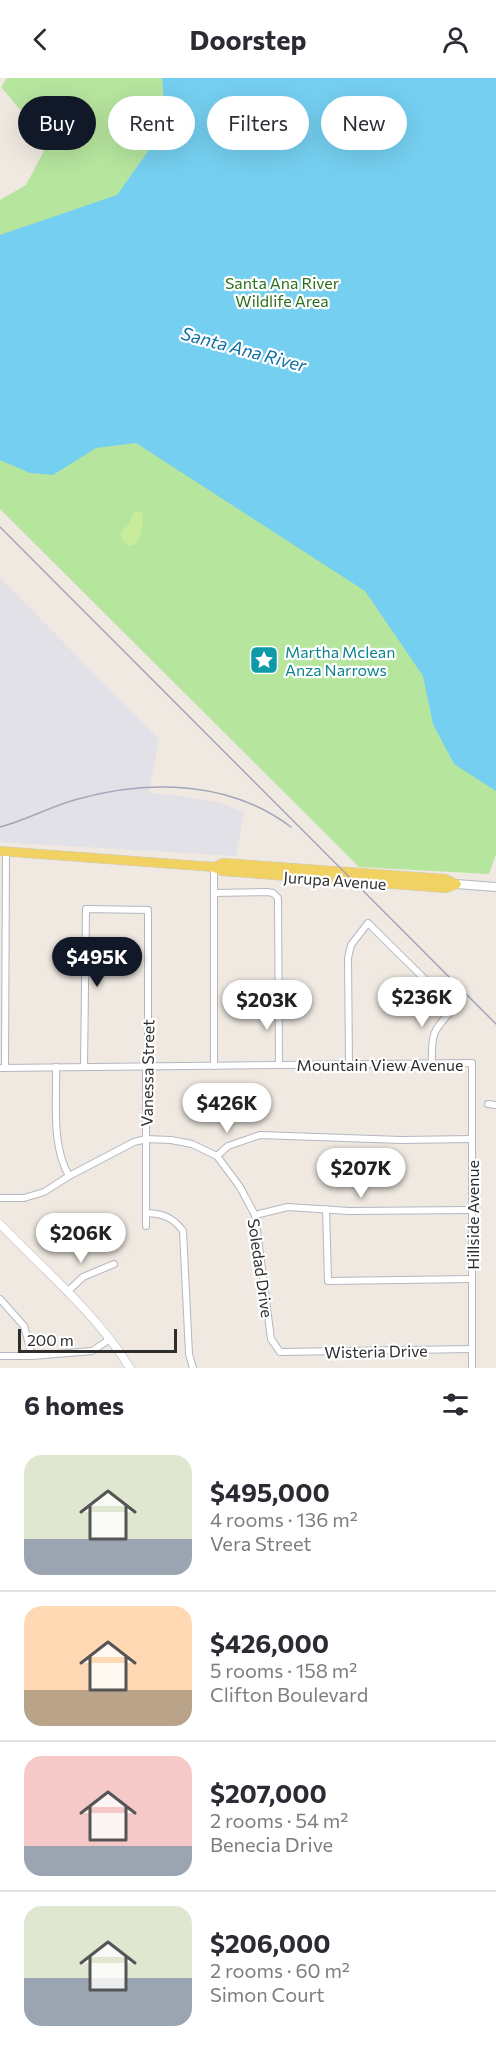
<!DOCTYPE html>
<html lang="en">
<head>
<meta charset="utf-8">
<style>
	:root { --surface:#fff; --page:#f7f7f7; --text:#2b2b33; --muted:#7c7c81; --line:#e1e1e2; --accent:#111827 }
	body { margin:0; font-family:Commissioner,sans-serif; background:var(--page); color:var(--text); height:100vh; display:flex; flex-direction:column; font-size:22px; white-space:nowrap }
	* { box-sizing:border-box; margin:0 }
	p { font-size:20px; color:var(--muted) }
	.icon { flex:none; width:33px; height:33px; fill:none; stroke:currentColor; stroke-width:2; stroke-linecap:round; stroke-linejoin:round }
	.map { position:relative; height:1290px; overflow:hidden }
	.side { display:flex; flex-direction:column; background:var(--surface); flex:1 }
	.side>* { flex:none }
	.banner { position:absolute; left:18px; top:18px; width:460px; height:54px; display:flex; gap:12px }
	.scale { position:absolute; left:18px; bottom:15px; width:159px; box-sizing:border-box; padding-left:6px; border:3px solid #2e2e2e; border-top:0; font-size:16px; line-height:21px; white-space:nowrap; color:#2e2e2e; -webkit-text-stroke:4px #fff; paint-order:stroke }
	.price { position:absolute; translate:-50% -51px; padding:0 14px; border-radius:21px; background:#fff; color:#222; font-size:20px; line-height:39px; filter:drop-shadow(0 2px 3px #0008) }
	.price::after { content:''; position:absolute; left:50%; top:36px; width:18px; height:14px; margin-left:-9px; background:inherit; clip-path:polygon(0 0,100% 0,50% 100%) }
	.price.current { background:var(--accent); color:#fff }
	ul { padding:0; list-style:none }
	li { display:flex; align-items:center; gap:18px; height:150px; padding:0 24px }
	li+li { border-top:2px solid var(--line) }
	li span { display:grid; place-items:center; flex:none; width:168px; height:120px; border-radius:18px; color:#555 }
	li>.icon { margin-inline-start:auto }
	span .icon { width:72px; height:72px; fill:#fffc; stroke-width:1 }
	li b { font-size:26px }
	h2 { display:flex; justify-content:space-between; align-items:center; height:72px; padding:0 24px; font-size:26px }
	.chip { padding:0 21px; border-radius:27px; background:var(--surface); box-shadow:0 6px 24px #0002; font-size:21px; line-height:54px }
	.chip.current { background:var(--accent); color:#fff }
	header { display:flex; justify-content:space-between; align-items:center; height:78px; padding:0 24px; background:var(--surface); font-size:27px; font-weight:700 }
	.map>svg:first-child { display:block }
	.industrial { fill:#e3e1e8 }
	.green { fill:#b6e59e }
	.pitch { fill:#c9ec9a }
	.water { fill:#75cff0 }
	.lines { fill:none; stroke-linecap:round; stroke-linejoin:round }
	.minor-casing { stroke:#b4b7c1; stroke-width:8 }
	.tertiary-casing { stroke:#b4b7c1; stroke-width:9 }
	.secondary-casing { stroke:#b4b7c1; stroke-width:10 }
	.primary-casing { stroke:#c9c9c9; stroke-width:10 }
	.minor { stroke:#fff; stroke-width:6 }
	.tertiary { stroke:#fff; stroke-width:8 }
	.secondary { stroke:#fff; stroke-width:8 }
	.primary { stroke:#f2d163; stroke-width:9 }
	.rail { stroke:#a3a6b8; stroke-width:1.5 }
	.labels { text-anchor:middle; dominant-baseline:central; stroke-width:4.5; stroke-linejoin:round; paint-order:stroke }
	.park-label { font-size:16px; fill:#2c6e1b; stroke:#fff }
	.culture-label { font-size:16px; fill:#0d838f; stroke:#fff; text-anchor:start }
	.street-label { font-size:16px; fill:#2e2e2e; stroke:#fff }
	.water-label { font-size:18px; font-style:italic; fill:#0d6fa3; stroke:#fff }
</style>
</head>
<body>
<header><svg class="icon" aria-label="back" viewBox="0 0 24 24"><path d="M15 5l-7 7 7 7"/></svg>Doorstep<svg class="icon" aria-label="person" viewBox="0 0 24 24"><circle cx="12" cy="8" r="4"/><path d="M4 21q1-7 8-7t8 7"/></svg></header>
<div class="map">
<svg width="496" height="1290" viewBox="0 0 496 1290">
	<rect width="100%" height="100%" fill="#efe9e1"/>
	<polygon class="industrial" points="0,500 159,661 149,715 183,718 220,725 244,734 236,778 0,764"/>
	<polygon class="green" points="7,0 496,0 496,776 489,796 359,789 0,431 0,122 26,107 48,65 1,9"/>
	<path class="pitch" d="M138 433 142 434C145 441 141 460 136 466L129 468 122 462 120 455 128 447 134 435Z"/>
	<polygon class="water" points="162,0 496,0 496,713 454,686 433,646 423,598 365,513 136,365 96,370 53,397 30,395 0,382 0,157 117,117 166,48"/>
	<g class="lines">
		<g class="minor-casing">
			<g id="minor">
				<polyline points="214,789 214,988"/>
				<polyline points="214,815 267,814 273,815 278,820 279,986"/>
				<path d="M349 986 348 880 351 867 368 845 454 930C433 953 431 954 432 986"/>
				<polyline points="5,989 6,773"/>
				<path d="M56 989C57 1023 51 1067 69 1098"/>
				<polyline points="84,989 86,831 148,832 148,969 146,995 146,1148"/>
				<polyline points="0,990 472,985 472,1290"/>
				<polyline points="488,1026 496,1027"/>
				<polyline points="217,1078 240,1109 255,1137 271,1261 280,1274 472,1271"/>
				<polyline points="0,1120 24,1120 44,1114 69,1098 134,1064 146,1061 171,1062 192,1066 217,1078 228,1068 260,1057 401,1062 472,1061"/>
				<polyline points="326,1131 328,1203 472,1201"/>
				<path d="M147 1135C163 1136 173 1139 183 1153L189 1276 193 1290"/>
				<polyline points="255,1137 288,1129 349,1133 472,1132"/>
				<polyline points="67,1214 83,1199 114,1186"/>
				<polyline points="0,1221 24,1248 32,1278"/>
				<polyline points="0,1278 32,1278 92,1273 110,1261"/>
			</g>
		</g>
		<g class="tertiary-casing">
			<path id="tertiary" d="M0 1146C44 1192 96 1235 130 1290"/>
		</g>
		<g class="secondary-casing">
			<polyline id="secondary" points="456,806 496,809"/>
		</g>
		<g class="primary-casing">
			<g id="primary">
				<polyline points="0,773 214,789 222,793 446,810 456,806"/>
				<polyline points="214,789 223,785 445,801 456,806"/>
			</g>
		</g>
		<use href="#minor" class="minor"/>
		<use href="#tertiary" class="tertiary"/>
		<use href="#secondary" class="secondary"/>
		<use href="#primary" class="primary"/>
		<g class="rail">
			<polyline points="0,449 496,946"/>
			<path d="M0 749C27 742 51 728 78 721 148 701 231 703 291 749"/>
		</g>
	</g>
	<defs>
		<g id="sight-square" transform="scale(1.5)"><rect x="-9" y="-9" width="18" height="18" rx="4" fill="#0f9aa8" stroke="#fff"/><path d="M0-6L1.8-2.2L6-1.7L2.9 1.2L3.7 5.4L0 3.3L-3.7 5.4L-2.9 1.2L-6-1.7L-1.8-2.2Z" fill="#fff"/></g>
	</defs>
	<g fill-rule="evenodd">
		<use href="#sight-square" x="264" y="582"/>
	</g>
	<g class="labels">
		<g class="park-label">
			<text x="282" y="204">Santa Ana River<tspan x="282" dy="18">Wildlife Area</tspan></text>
		</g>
		<g class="culture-label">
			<text x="285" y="573">Martha Mclean<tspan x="285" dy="18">Anza Narrows</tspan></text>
		</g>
		<g class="street-label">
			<text transform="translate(335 802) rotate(4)">Jurupa Avenue</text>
			<text x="380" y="986">Mountain View Avenue</text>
			<text transform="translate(147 995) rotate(-89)">Vanessa Street</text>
			<text transform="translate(472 1137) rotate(-90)">Hillside Avenue</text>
			<text transform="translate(261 1190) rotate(82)">Soledad Drive</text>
			<text transform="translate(376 1273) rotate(-1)">Wisteria Drive</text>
		</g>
		<g class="water-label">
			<text transform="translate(244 271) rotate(15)">Santa Ana River</text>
		</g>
	</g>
</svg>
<div class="scale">200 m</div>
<b class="price current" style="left:97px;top:910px">$495K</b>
<b class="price" style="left:422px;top:950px">$236K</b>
<b class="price" style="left:267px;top:953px">$203K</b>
<b class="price" style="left:227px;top:1056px">$426K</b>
<b class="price" style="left:361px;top:1121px">$207K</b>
<b class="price" style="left:81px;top:1186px">$206K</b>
<div class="banner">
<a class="chip current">Buy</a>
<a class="chip">Rent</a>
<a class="chip">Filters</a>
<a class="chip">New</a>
</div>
</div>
<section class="side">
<h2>6 homes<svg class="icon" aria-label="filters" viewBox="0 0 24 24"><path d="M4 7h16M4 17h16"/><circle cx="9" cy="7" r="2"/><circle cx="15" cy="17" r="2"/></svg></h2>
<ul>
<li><span style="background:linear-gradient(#dfe7d0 70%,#9aa5b1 0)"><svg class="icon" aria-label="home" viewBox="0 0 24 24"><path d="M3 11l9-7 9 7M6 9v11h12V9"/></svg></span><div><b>$495,000</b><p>4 rooms · 136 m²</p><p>Vera Street</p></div></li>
<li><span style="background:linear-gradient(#ffd9b3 70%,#b9a48a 0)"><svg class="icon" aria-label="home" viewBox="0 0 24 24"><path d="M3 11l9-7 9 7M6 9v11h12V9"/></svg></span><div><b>$426,000</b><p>5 rooms · 158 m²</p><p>Clifton Boulevard</p></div></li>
<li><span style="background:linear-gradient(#f6c9c9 75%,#9aa5b1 0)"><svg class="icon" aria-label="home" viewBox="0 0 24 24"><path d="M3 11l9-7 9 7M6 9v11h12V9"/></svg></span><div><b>$207,000</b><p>2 rooms · 54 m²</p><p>Benecia Drive</p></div></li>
<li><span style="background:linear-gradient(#dfe7d0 60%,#9aa5b1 0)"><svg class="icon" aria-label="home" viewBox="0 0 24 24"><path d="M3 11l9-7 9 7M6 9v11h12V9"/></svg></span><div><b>$206,000</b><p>2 rooms · 60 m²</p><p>Simon Court</p></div></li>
</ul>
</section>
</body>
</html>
